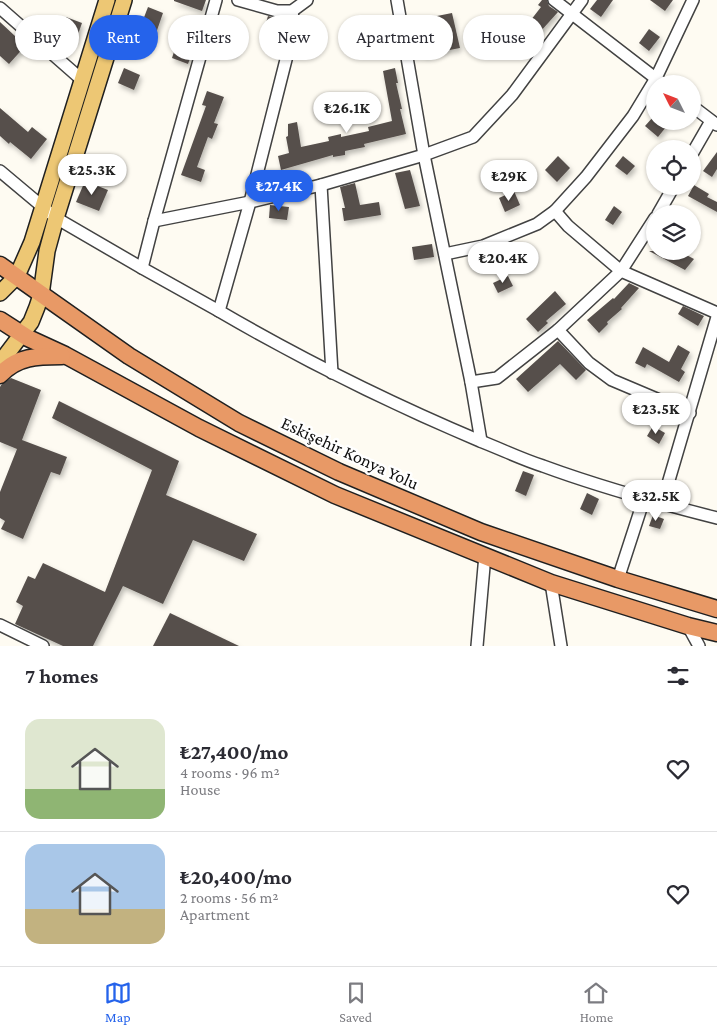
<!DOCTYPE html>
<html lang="en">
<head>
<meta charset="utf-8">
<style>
	:root { --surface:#fff; --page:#f7f7f7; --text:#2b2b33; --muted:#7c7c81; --line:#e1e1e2; --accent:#2563eb }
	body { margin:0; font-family:"Crimson Pro",serif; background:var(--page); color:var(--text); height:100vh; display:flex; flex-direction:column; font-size:19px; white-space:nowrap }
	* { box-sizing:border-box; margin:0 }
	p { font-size:16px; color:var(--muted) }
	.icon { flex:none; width:28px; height:28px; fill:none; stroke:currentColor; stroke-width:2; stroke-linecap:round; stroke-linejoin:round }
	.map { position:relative; height:646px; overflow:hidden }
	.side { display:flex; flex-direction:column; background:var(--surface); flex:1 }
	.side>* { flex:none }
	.guide { position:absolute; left:15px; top:15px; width:688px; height:45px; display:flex; gap:10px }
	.needle { width:32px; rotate:312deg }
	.buttons { position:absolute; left:646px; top:75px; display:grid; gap:10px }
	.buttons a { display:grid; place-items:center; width:55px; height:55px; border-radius:50%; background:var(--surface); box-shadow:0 1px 4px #0004; font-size:25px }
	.price { position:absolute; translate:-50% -42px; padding:0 11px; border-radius:18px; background:#fff; color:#222; font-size:16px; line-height:32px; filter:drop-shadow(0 1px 2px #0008) }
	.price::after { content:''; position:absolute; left:50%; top:30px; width:15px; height:11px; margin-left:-8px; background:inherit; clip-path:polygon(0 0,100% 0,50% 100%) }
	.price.on { background:var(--accent); color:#fff }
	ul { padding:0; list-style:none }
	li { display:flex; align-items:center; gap:15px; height:125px; padding:0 25px }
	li+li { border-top:1px solid var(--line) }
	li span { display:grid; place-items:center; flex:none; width:140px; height:100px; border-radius:15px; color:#555 }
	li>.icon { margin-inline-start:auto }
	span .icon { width:60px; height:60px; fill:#fffc; stroke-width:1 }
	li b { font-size:21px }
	h2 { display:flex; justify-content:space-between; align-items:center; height:60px; padding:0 25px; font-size:21px }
	.pill { padding:0 18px; border-radius:22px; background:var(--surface); box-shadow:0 1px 4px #0004; font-size:18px; line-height:45px }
	.pill.on { background:var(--accent); color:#fff }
	.menu { display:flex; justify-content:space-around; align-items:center; height:70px; border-top:1px solid var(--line); background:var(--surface); font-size:14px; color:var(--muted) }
	.menu a { display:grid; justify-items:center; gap:2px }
	.menu .on { color:var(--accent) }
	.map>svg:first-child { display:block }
	.building { fill:#57504c; filter:url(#shadow) }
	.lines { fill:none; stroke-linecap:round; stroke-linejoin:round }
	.minor-casing { stroke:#424242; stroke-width:14 }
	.major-casing { stroke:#202020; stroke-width:18 }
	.highway-casing { stroke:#202020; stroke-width:19 }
	.minor { stroke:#fff; stroke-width:11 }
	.major { stroke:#edc774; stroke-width:15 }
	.highway { stroke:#e89966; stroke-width:16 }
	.labels { text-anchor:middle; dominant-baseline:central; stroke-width:5; stroke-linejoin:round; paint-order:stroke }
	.street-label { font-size:18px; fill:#0f0f0f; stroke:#fff }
</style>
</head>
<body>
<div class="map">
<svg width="717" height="646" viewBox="0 0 717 646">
	<defs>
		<filter id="shadow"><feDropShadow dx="2" dy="3.5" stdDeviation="2.5" flood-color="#0004"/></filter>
	</defs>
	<rect width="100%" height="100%" fill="#fefbf2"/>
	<g class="building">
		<polygon points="174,0 206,0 202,11 174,1"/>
		<polygon points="542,0 547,0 549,6 558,12 531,42 533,43 524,53 513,43 541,7 538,5"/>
		<polygon points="597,0 613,0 601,17 590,9"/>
		<polygon points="650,0 673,0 665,11"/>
		<polygon points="148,7 163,13 154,39 138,33"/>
		<polygon points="452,13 460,48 424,55 417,20"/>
		<polygon points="268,16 285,21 281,32 265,26"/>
		<polygon points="66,17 82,23 75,43 59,37"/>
		<polygon points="184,21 200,28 190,52 192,53 188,64 172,58"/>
		<polygon points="0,22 15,36 17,34 27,44 9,64 0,56"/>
		<polygon points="649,29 660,37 649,51 639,43"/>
		<polygon points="222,37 238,43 234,55 217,48"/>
		<polygon points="124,68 140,75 134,90 118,83"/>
		<polygon points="395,68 398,83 396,83 402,109 400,109 406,134 364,144 365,147 345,151 345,155 333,157 333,155 281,170 278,156 289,153 286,137 288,136 288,124 297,122 301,147 329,141 328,137 341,134 341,137 369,131 368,127 392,121 383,71"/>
		<polygon points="207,91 224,97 214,123 218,124 212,139 208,137 197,167 205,170 201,182 181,175 206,106 202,105"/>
		<polygon points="0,108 28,132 32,127 47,139 31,159 10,142 9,144 0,136"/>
		<polygon points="653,117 655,121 659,121 666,127 658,137 645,126"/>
		<polygon points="717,152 717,169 712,177 703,171"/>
		<polygon points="558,156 570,168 557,182 545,170"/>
		<polygon points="623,156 635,166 627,175 615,166"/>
		<polygon points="410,170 420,206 405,209 395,173"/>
		<polygon points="85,181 108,190 99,211 76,202"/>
		<polygon points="355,183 360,205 379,202 381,215 344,221 342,208 345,208 340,187"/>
		<polygon points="694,185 709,194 707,197 717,202 717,212 688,196"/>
		<polygon points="514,191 520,205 505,212 499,198"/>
		<polygon points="270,205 289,207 287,220 269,218"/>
		<polygon points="614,206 622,212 613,225 605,220"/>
		<polygon points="432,244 434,257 414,260 412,247"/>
		<polygon points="649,251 679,251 694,259 685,270"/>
		<polygon points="508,276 513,286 498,293 493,283"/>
		<polygon points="629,283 639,288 621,308 622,309 607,322 608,324 599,333 587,320 613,298 614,299"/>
		<polygon points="555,291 566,304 546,321 548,323 538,332 526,319"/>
		<polygon points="683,306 704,316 698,326 678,314"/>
		<polygon points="558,341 586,370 576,380 560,364 528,392 516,379"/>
		<polygon points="678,345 690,352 681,369 685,372 679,382 647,364 645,368 635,363 643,347 669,362"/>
		<polygon points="11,378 41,390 22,440 67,457 60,475 51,472 23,539 1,529 5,521 0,518 0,492 17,449 0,442 0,387 1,385"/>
		<polygon points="59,401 179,461 166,495 257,534 244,561 193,540 163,604 123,586 93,646 63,646 15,624 23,606 16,602 28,576 35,579 43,563 105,592 152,470 52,418"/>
		<polygon points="653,426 665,433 659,444 647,436"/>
		<polygon points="523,471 534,475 526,496 515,491"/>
		<polygon points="587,493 599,499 592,515 580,509"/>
		<polygon points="653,515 664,519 660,529 649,526"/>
		<polygon points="170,613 239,646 153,646"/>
	</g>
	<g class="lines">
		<g class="minor-casing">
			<g id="minor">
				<polyline points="238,0 277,11 292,11 307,0"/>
				<polyline points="397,0 424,155 471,382 481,441"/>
				<polyline points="554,0 663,84"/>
				<polyline points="0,8 81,79"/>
				<path d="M292 11 294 28 250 202 219 311C303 360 390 403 480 441 501 449 521 459 543 466 600 487 658 503 717 518"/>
				<polyline points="692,106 717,125"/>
				<polyline points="692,154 711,121"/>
				<polyline points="0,171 56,218 142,268 219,311"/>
				<polyline points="321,185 332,373"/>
				<polyline points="555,211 568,226 621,271 717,313"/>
				<polyline points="658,214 674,186"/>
				<polyline points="154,221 250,202 321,185 424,155 473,137 512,95 582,0"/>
				<polyline points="445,254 483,246 537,224 555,211 586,177 633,116 656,78 693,0"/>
				<polyline points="142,268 154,221 216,0"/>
				<polyline points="558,330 589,363 612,380 690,413"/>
				<polyline points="471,382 497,378 558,330 621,271 655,218"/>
				<polyline points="662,504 717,317"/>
				<polyline points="618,579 644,499"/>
				<polyline points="551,583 561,646"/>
				<polyline points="0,625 43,646"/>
				<polyline points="688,626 699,646"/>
				<polyline points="477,646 485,555"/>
			</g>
		</g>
		<g class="major-casing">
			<g id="major">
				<polyline points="0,293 17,276 32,242 107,0"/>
				<polyline points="0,363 31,322 37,307 41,295 47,251 56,218 124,0"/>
			</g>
		</g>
		<g class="highway-casing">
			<g id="highway">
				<polyline points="0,265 129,356 239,423 339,472 481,532 618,579 717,609"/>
				<polyline points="0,320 28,338 65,355 199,428 335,495 551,583 688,626 717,633"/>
				<path d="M0 375C17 356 38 356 62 356"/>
			</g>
		</g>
		<use href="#minor" class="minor"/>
		<use href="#major" class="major"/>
		<use href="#highway" class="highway"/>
	</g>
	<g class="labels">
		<g class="street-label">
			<text transform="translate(350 453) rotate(25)">Eskişehir Konya Yolu</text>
		</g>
	</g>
</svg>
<div class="buttons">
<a><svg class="needle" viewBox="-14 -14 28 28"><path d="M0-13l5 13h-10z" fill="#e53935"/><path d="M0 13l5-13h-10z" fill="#7c7c81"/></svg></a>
<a><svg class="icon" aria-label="locate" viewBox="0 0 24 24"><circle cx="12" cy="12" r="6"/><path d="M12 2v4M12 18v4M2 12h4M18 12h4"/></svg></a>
<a><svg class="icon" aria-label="layers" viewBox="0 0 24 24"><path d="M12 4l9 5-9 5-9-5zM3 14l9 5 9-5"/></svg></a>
</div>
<b class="price" style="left:347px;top:134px">₺26.1K</b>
<b class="price" style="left:92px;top:196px">₺25.3K</b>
<b class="price" style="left:509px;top:202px">₺29K</b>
<b class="price on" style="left:279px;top:212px">₺27.4K</b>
<b class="price" style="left:503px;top:284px">₺20.4K</b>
<b class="price" style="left:656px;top:435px">₺23.5K</b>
<b class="price" style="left:656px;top:522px">₺32.5K</b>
<div class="guide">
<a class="pill">Buy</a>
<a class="pill on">Rent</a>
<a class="pill">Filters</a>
<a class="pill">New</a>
<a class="pill">Apartment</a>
<a class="pill">House</a>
</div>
</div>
<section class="side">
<h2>7 homes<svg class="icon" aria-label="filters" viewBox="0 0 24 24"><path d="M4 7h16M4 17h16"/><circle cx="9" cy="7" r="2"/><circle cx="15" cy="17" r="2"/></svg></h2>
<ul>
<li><span style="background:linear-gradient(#dfe7d0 70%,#8fb573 0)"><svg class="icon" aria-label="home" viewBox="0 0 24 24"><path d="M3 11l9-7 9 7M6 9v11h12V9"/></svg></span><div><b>₺27,400/mo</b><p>4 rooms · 96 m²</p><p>House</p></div><svg class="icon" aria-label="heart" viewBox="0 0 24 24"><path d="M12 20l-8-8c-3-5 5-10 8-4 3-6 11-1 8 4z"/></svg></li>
<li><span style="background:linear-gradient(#a9c7e8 65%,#c2b280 0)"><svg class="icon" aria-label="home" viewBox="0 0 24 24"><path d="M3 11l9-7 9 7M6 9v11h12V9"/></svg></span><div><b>₺20,400/mo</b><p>2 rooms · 56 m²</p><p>Apartment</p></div><svg class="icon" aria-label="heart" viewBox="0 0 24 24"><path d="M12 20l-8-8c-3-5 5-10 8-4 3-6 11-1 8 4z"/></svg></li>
</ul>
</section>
<nav class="menu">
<a class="on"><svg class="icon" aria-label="map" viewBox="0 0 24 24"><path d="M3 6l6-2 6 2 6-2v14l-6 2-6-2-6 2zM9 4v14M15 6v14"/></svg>Map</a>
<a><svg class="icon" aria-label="saved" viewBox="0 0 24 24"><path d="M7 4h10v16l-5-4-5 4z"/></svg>Saved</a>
<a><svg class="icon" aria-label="home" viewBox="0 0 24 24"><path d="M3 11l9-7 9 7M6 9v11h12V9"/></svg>Home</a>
</nav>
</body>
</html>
